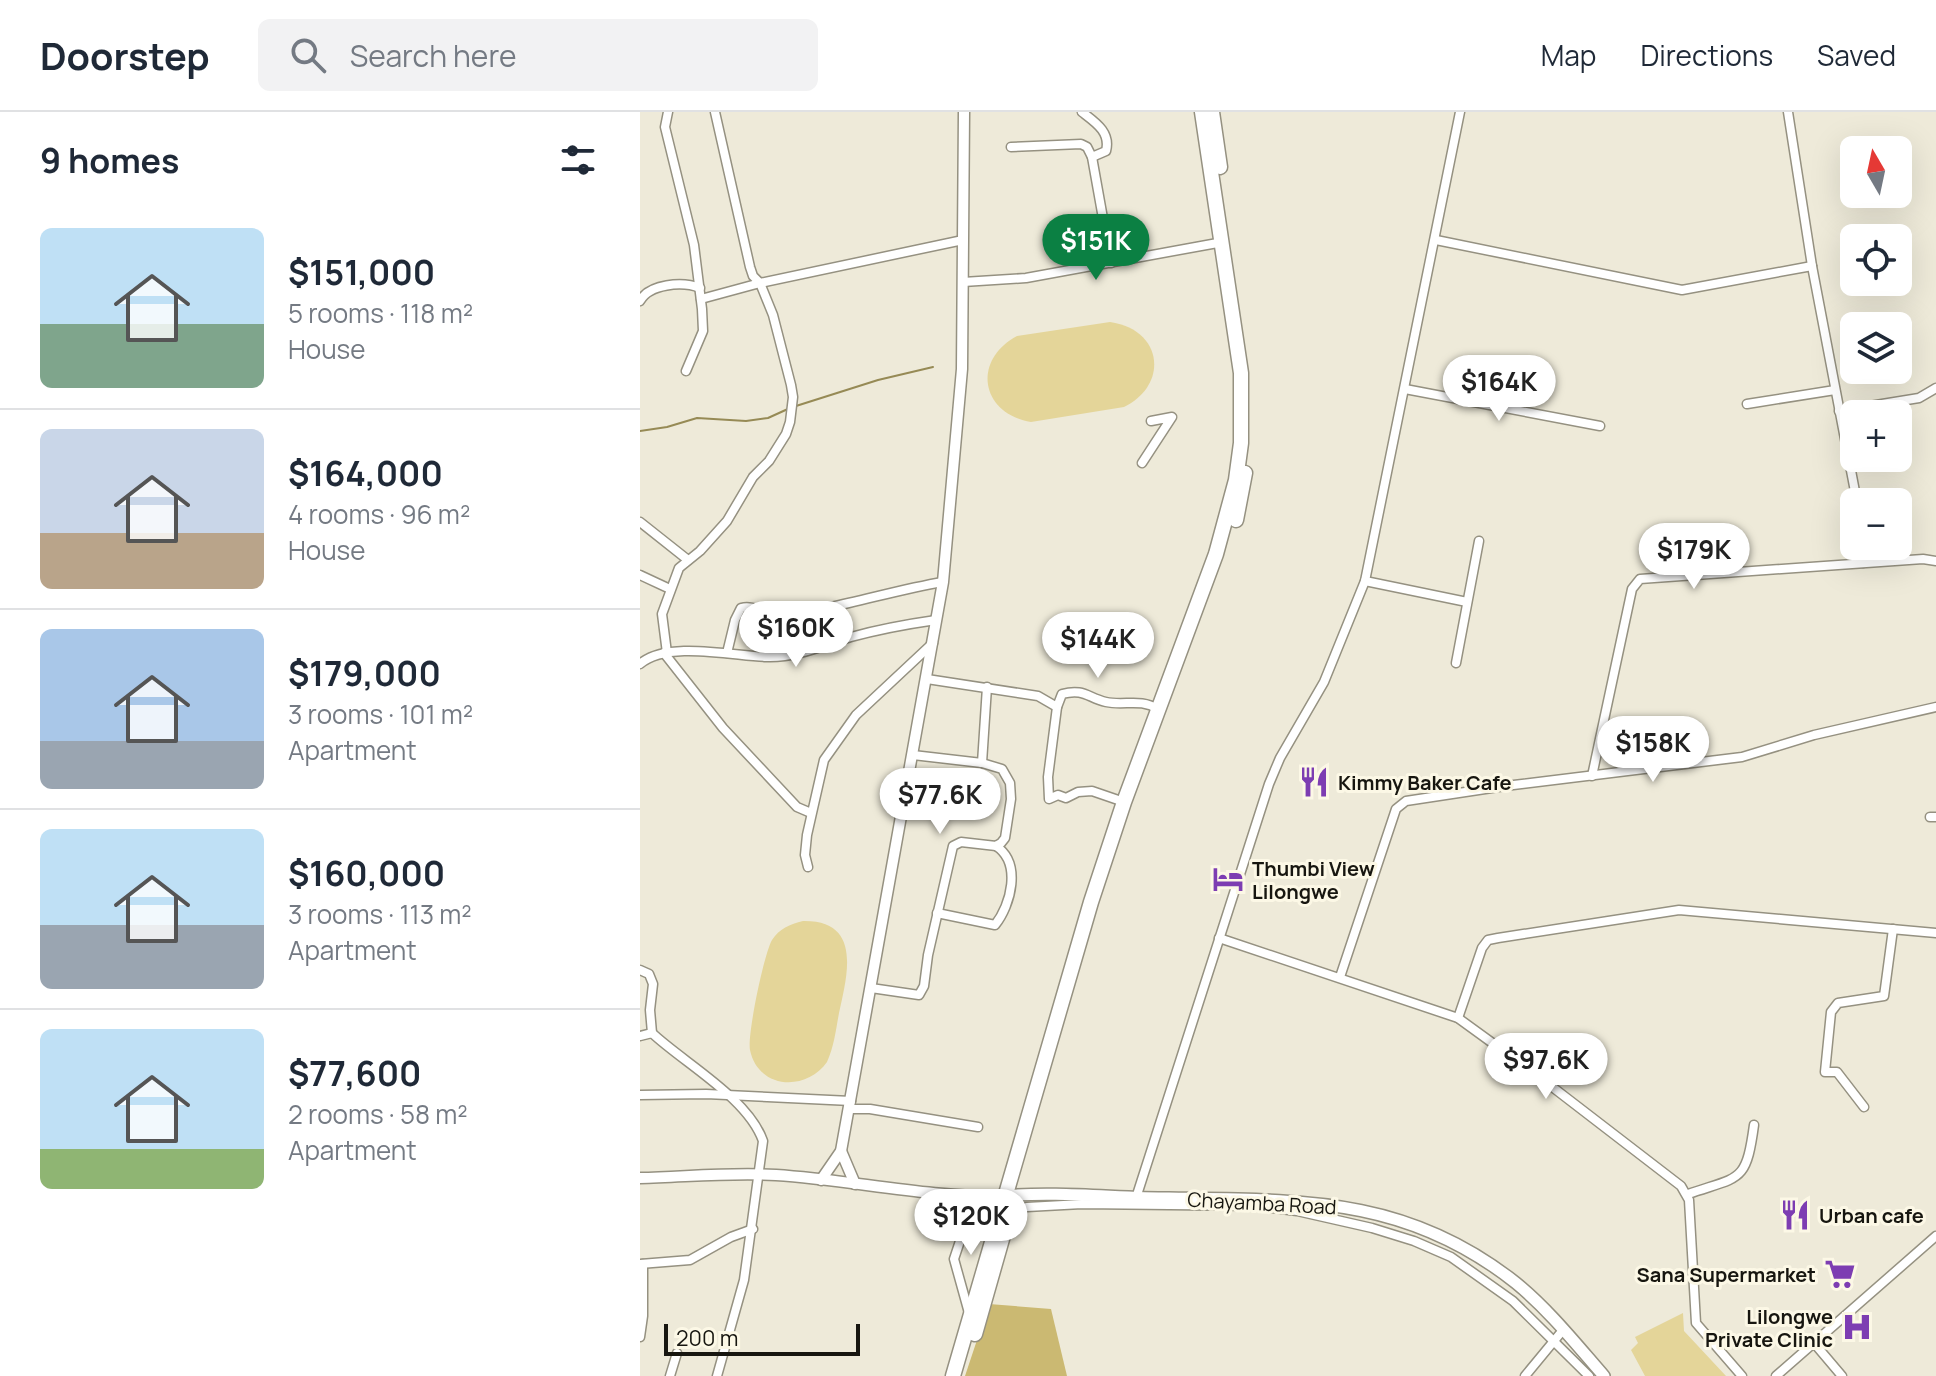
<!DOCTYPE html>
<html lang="en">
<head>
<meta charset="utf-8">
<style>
	:root { --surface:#fff; --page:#f2f2f3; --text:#1f2937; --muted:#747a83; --line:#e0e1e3; --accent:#0b8043 }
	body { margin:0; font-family:Manrope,sans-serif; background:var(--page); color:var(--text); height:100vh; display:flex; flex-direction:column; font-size:30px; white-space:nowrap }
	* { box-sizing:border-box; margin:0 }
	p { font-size:26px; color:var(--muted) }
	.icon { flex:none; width:44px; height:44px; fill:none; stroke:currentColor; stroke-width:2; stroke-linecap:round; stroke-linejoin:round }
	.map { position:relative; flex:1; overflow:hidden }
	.sheet { display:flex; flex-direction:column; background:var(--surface); width:640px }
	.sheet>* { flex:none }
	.needle { width:52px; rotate:351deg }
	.buttons { position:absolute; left:1200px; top:24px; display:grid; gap:16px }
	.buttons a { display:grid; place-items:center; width:72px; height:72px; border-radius:12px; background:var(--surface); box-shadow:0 8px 32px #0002; font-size:40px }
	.scale { position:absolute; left:24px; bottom:20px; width:196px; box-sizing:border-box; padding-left:8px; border:4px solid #171610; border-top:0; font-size:22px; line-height:28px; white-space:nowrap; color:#171610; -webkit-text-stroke:6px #fcf8e6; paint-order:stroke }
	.price { position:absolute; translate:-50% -68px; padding:0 18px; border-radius:28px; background:#fff; color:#222; font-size:26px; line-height:52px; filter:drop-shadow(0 2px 4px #0008) }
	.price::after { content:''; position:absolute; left:50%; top:48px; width:24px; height:18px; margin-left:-12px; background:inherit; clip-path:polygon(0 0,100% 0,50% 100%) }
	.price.active { background:var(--accent); color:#fff }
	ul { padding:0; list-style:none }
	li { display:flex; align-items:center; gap:24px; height:200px; padding:0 40px }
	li+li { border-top:2px solid var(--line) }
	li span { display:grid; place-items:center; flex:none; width:224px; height:160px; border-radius:12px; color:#555 }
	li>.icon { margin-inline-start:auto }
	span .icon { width:96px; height:96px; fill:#fffc; stroke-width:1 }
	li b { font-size:34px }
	h2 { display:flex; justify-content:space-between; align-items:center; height:96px; padding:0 40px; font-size:34px }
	header { display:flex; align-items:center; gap:48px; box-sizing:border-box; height:112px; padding:0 40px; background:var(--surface); border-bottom:2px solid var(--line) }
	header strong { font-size:38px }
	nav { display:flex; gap:44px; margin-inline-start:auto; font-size:28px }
	.search { width:560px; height:72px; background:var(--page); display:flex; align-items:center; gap:20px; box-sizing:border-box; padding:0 28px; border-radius:12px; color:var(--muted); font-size:30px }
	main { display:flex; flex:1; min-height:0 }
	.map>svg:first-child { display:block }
	.green { fill:#e4d599 }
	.forest { fill:#cbb972 }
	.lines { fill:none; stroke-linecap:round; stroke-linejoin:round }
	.stream { stroke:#968a55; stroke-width:2 }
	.minor-casing { stroke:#959181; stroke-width:11 }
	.tertiary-casing { stroke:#959181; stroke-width:13 }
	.secondary-casing { stroke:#959181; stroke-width:14 }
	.trunk-casing { stroke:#959181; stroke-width:17 }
	.minor { stroke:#fff; stroke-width:8 }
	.tertiary { stroke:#fff; stroke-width:10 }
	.secondary { stroke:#fff; stroke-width:11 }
	.trunk { stroke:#fff; stroke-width:14 }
	.labels { text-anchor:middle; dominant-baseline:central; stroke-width:6; stroke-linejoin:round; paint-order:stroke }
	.poi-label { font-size:20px; font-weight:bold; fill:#171610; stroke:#fcf8e6; text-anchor:start }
	.street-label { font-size:20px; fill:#171610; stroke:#fcf8e6 }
</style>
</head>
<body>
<header>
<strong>Doorstep</strong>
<div class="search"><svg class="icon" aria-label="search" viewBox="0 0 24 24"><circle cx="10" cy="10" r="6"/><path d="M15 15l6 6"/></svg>Search here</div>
<nav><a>Map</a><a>Directions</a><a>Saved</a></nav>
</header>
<main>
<section class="sheet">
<h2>9 homes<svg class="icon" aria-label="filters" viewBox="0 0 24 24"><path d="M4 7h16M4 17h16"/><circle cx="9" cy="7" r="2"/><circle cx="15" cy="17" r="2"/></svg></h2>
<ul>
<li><span style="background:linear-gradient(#bfe0f5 60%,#7fa58c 0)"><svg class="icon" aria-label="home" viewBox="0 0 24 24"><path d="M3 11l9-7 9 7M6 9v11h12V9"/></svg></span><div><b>$151,000</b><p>5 rooms · 118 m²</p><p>House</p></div></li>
<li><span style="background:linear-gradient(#c9d6e8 65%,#b9a48a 0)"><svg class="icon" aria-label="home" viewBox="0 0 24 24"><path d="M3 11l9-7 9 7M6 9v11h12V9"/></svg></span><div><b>$164,000</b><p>4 rooms · 96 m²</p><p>House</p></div></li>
<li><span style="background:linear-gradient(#a9c7e8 70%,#9aa5b1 0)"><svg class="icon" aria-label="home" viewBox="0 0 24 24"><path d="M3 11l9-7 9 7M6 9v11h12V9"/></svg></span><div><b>$179,000</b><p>3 rooms · 101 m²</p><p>Apartment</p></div></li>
<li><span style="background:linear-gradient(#bfe0f5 60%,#9aa5b1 0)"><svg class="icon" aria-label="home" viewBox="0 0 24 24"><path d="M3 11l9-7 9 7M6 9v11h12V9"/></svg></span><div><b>$160,000</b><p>3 rooms · 113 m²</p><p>Apartment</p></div></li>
<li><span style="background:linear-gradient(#bfe0f5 75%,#8fb573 0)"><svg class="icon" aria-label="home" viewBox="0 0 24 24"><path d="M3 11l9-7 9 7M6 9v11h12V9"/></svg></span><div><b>$77,600</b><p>2 rooms · 58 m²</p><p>Apartment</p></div></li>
</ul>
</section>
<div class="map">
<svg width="1296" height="1264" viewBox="0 0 1296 1264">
	<rect width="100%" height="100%" fill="#eeead9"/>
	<g class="green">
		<path d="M470 210C522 217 530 272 484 295L391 310C340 301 332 248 377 224Z"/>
		<path d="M163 809C223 808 207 864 199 901 196 917 194 935 187 950 166 980 118 977 110 938 107 923 124 842 132 828 139 817 150 812 163 809Z"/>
		<polygon points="1043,1201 1044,1219 1086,1264 1005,1264 991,1238 998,1231 995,1225"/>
	</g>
	<polygon class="forest" points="349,1192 411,1197 427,1264 325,1264"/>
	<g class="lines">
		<g class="stream">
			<polyline points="156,294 238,268 293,255"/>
			<polyline points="0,319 27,315 57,306 106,309 128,306 150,296"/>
		</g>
		<g class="minor-casing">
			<g id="minor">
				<polyline points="28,0 25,15 54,133 62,197 63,219 46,259"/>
				<polyline points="75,0 110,155 113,164 120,171 323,128"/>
				<path d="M442 0C455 10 471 20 466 39L452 45"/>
				<polyline points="1148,0 1172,154 1217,390"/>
				<polyline points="371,35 441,32 447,35 452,45 471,151"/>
				<polyline points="796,128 1042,178 1172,154"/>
				<polyline points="323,170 386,166 583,130"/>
				<path d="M0 189C9 172 42 169 60 176"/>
				<polyline points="765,277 960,314"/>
				<polyline points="1107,292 1195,278"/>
				<polyline points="1199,299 1279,286 1296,276"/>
				<polyline points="502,351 532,305 511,309"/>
				<polyline points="0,410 48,448"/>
				<polyline points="1222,434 1223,451"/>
				<polyline points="0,463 30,477"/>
				<polyline points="725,469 827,490"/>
				<polyline points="24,541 83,616 157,695 171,701"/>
				<polyline points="27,541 22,502 39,456 60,439 87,409 113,365 129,349 146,322 150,310 153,285 151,273 133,203 120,171 61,187"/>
				<path d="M87 541 95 508 101 496C116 492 126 505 142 503 198 497 249 479 303 470"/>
				<polyline points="816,551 839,429"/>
				<path d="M0 552C27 528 94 544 127 545 156 546 185 533 211 525 240 517 268 512 296 508"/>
				<polyline points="287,567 398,584 417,595 408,665 409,687 418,683 426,686 438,680 452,679 484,690"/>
				<path d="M417 595 422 582C444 576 448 586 466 590 485 594 500 586 518 597"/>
				<polyline points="342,651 347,575"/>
				<polyline points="952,664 992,477 1000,467 1283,447 1296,449"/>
				<polyline points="1290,705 1296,705"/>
				<polyline points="168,755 165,743 167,723 184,648 216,603 293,531"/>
				<path d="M297 801 355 813C371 793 382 751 356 734"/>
				<polyline points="579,826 818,906 902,967 1041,1074 1049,1088 1056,1211 1102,1264"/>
				<polyline points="0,858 9,862 13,872 10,898 12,921"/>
				<polyline points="700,865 756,697 766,689 865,674 1102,645 1174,623 1296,595"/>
				<polyline points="231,876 279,883 284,874 288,843 313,734 321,730 356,734 361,731 365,726 371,687 370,671 362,657 342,651 273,643"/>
				<polyline points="818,906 842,836 848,828 858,826 1039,798 1296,821"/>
				<path d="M0 924 12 921C44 951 108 986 123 1029L104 1168 77 1264"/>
				<polyline points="0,983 66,982 211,989"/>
				<polyline points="1224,995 1197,960 1185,960 1191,900 1198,891 1244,884 1253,817"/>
				<polyline points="210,997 230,997 338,1015"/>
				<path d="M1048 1082C1100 1064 1106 1072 1114 1013"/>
				<polyline points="328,1084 321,1126 314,1147 329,1201"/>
				<polyline points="496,1086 629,672 640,646 684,570 725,469 820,0"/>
				<polyline points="387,1095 442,1092 617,1094 657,1099 732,1116 774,1129 811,1145 873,1189 949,1264"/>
				<polyline points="0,1152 50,1148 91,1125 113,1117"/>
				<polyline points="0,1225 3,1204 3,1152"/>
				<polyline points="1174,1231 1202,1264"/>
				<polyline points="30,1264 37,1241"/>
				<polyline points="885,1264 923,1218"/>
				<polyline points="1136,1264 1296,1124"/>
			</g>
		</g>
		<g class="tertiary-casing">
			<g id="tertiary">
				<polyline points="201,1039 215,1072"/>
				<path d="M0 1066C45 1065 91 1060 136 1063 213 1068 287 1086 364 1084"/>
				<polyline points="181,1068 201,1039 303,470 322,257 324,0"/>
			</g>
		</g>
		<g class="secondary-casing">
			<path id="secondary" d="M364 1084C416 1079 477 1086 529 1086 661 1088 767 1084 876 1171 909 1198 936 1232 964 1264"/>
		</g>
		<g class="trunk-casing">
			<g id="trunk">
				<polyline points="572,0 580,55"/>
				<polyline points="596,408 605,361"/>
				<polyline points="335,1222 372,1092"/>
				<polyline points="313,1264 451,790 484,690 576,442 596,368 601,331 601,261 562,0"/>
			</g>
		</g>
		<use href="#minor" class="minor"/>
		<use href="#tertiary" class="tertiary"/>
		<use href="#secondary" class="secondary"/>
		<use href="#trunk" class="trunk"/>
	</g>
	<defs>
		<g id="restaurant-bare" transform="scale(2.4)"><path d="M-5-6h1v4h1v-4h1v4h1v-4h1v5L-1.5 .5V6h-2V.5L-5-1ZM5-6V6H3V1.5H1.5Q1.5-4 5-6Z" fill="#7d3db2" stroke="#fcf8e6" stroke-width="2.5" paint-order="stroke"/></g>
		<g id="hotel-bare" transform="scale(2.4)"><path d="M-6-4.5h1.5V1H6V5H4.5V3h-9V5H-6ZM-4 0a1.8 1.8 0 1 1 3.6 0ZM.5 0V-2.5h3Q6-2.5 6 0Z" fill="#7d3db2" stroke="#fcf8e6" stroke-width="2.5" paint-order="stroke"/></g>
		<g id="supermarket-bare" transform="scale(2.4)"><path d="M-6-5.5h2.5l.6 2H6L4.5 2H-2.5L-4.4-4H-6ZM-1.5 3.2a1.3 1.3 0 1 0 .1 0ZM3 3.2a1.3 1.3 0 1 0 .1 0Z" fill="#7d3db2" stroke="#fcf8e6" stroke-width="2.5" paint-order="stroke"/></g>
		<g id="hospital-bare" transform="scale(2.4)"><path d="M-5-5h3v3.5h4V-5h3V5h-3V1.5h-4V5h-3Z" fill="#7d3db2" stroke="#fcf8e6" stroke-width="2.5" paint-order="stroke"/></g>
	</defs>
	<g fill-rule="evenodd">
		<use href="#restaurant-bare" x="674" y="670"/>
		<use href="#hotel-bare" x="588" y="767"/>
		<use href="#restaurant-bare" x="1155" y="1103"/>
		<use href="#supermarket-bare" x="1200" y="1162"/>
		<use href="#hospital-bare" x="1217" y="1215"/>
	</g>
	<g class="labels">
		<g class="poi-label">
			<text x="698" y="670">Kimmy Baker Cafe</text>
			<text x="612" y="756">Thumbi View<tspan x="612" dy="23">Lilongwe</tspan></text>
			<text x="1179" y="1103">Urban cafe</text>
			<text x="1176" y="1162" text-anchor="end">Sana Supermarket</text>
			<text x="1193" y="1204" text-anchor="end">Lilongwe<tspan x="1193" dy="23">Private Clinic</tspan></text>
		</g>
		<g class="street-label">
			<text transform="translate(622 1091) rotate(3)">Chayamba Road</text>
		</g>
	</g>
</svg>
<div class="buttons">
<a><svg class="needle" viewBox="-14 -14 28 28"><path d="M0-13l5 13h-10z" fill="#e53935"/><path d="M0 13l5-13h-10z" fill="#747a83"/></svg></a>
<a><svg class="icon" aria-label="locate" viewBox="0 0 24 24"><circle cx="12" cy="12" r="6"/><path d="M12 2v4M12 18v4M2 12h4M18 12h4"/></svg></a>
<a><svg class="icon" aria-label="layers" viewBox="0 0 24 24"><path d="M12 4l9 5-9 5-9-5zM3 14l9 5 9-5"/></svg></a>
<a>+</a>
<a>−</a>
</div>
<div class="scale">200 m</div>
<b class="price active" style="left:456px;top:170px">$151K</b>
<b class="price" style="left:859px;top:311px">$164K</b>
<b class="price" style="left:1054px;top:479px">$179K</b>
<b class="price" style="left:156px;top:557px">$160K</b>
<b class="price" style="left:458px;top:568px">$144K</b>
<b class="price" style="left:1013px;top:672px">$158K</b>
<b class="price" style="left:300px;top:724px">$77.6K</b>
<b class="price" style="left:906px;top:989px">$97.6K</b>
<b class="price" style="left:331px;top:1145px">$120K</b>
</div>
</main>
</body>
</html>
